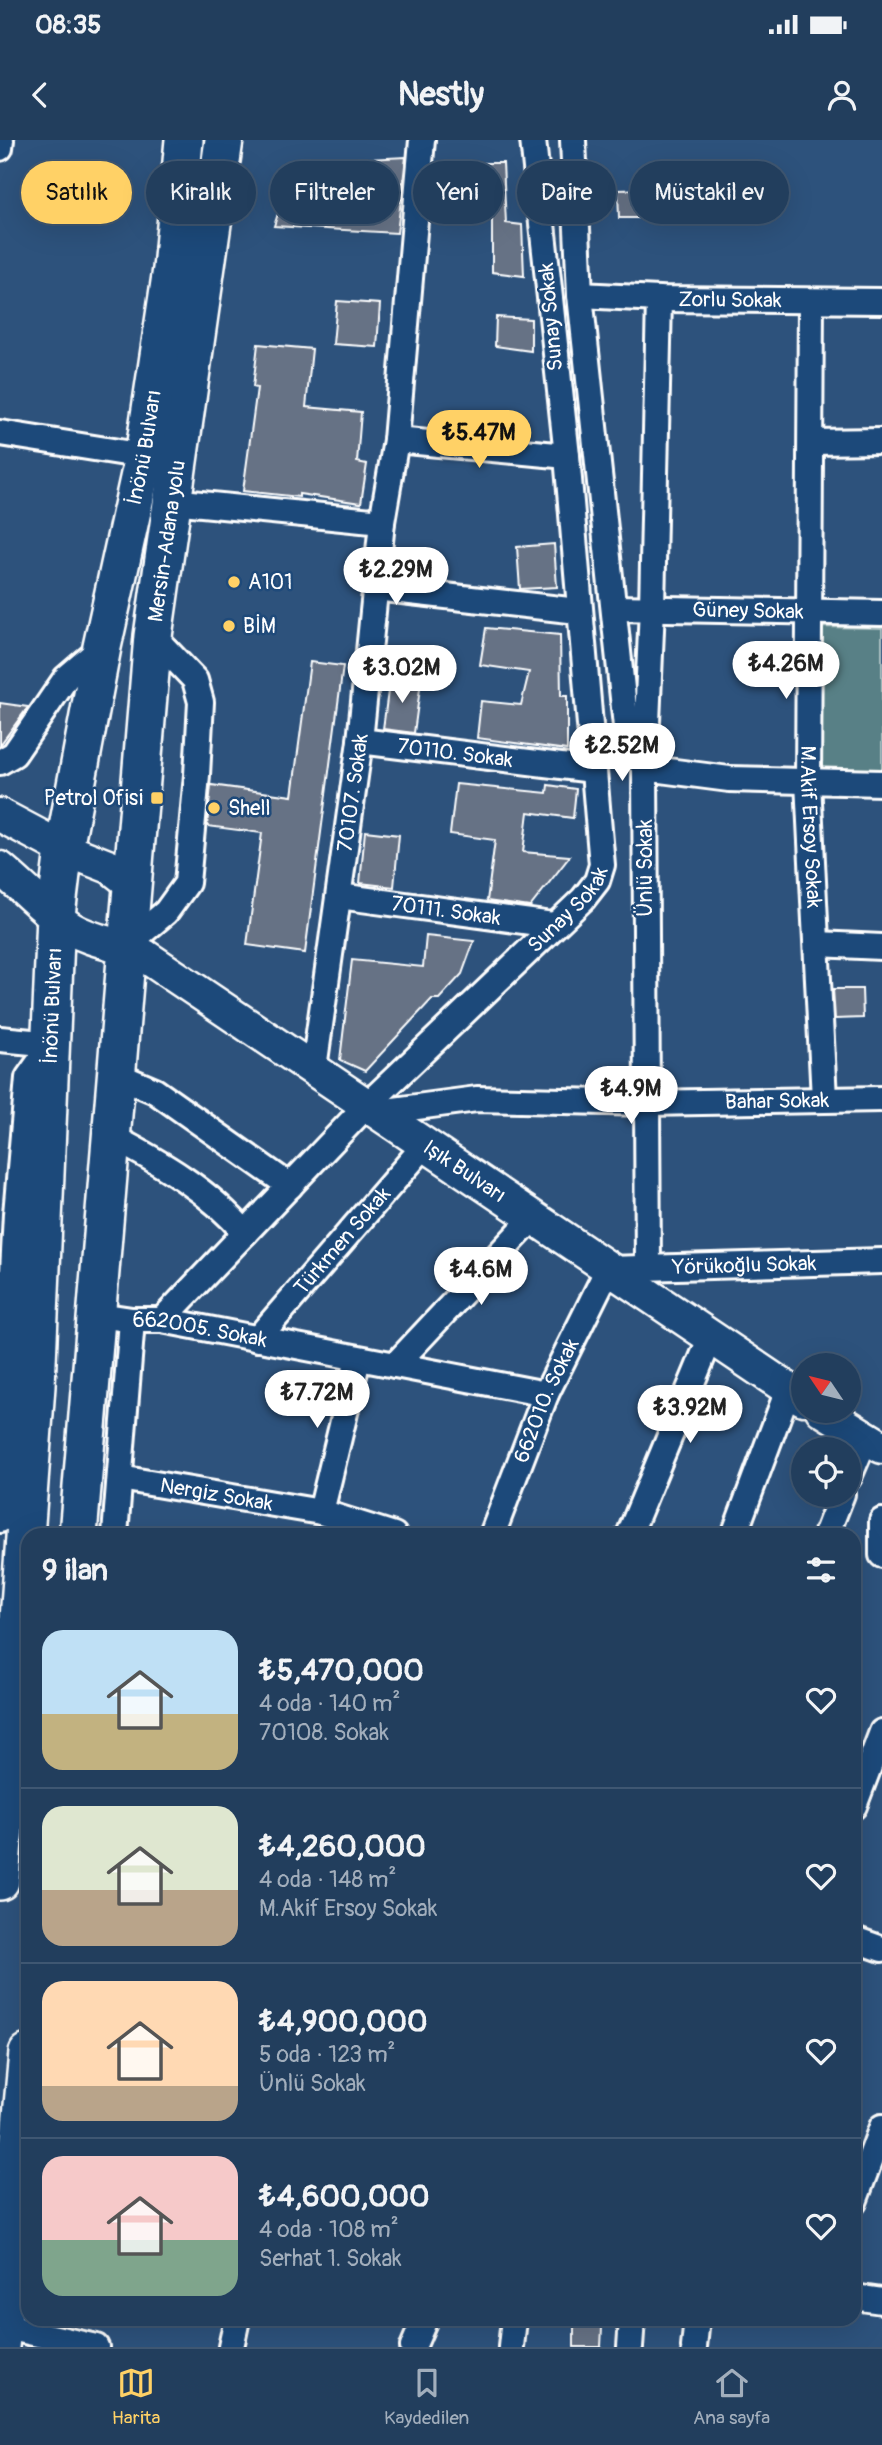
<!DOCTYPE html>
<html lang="tr">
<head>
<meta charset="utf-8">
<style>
	:root { --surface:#223e5d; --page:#2e4966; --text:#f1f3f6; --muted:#a2aebc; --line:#3f5772; --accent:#ffd166 }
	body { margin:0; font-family:Pangolin,sans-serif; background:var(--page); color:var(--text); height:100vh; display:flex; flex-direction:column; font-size:26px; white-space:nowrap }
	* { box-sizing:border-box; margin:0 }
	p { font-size:23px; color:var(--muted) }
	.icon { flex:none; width:38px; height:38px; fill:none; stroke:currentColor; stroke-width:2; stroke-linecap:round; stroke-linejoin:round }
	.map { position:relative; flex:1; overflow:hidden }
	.sheet { position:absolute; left:21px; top:1388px; width:840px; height:798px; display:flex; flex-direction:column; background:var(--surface); border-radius:21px; box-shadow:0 7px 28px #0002,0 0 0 2px var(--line) }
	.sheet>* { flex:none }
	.hud { position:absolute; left:21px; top:21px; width:840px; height:63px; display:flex; gap:14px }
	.needle { width:46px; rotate:305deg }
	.tools { position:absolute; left:791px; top:1213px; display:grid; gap:14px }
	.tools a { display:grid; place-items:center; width:70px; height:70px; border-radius:50%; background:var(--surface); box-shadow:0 7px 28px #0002,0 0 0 2px var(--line); font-size:35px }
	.price { position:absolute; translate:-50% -60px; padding:0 16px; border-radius:24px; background:#fff; color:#222; font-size:23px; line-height:46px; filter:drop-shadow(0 2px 4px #0008) }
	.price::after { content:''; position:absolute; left:50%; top:42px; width:21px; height:16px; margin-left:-10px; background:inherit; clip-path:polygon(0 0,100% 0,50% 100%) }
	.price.active { background:var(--accent); color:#111 }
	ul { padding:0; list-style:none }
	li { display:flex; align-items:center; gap:21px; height:175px; padding:0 21px }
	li+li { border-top:2px solid var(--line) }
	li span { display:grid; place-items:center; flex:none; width:196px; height:140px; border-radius:21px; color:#555 }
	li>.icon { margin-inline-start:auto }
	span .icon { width:84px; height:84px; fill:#fffc; stroke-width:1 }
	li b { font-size:30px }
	h2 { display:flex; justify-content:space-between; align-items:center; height:84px; padding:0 21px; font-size:30px }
	.chip { padding:0 24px; border-radius:32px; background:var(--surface); box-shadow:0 7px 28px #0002,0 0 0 2px var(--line); font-size:24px; line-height:63px }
	.chip.active { background:var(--accent); color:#111 }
	.status { display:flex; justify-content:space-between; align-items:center; height:49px; padding:0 35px; background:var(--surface); direction:ltr }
	.status svg { height:19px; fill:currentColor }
	header { display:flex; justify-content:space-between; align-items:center; height:91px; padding:0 21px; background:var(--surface); font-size:32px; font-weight:800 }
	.menu { display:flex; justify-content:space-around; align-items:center; height:98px; border-top:2px solid var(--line); background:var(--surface); font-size:19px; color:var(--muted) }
	.menu a { display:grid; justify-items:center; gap:4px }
	.menu .active { color:var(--accent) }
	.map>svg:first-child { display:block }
	.green { fill:#598086; stroke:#acc0c2; stroke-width:2 }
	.building { fill:#667285; stroke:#fff; stroke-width:2 }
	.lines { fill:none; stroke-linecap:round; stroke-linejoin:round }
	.minor-casing { stroke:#fff; stroke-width:30 }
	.major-casing { stroke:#fff; stroke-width:37 }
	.highway-casing { stroke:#fff; stroke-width:42 }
	.minor { stroke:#1f4a7a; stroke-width:24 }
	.major { stroke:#1f4a7a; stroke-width:32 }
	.highway { stroke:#1f4a7a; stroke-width:37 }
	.poi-dot { fill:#ffd166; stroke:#1f4a7a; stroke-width:2.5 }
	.labels { text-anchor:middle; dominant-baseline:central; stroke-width:5; stroke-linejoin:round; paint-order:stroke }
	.street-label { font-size:21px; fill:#fff; stroke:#1f4a7a }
	.poi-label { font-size:21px; fill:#fff; stroke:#1f4a7a; text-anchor:start }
</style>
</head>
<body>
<div class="status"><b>08:35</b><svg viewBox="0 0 49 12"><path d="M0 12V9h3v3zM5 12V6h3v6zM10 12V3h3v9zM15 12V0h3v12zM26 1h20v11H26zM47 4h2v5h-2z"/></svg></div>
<header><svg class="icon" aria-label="back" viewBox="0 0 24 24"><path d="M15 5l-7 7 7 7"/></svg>Nestly<svg class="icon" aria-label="person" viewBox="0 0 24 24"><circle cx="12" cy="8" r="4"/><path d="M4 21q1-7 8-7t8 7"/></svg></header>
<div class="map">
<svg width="882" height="2207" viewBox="0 0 882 2207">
	<rect width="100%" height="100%" fill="#2d527c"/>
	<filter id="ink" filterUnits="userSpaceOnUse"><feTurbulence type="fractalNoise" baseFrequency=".0143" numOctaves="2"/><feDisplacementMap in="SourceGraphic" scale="14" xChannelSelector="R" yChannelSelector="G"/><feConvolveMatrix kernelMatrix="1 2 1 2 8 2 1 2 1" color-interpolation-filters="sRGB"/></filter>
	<g filter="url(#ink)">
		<polygon class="green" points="822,487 882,488 882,633 817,636"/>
		<g class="building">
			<polygon points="406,17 397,93 274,86 292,30 306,22"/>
			<polygon points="448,23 503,23 506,83 522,85 524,136 492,132 492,71 450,70"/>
			<polygon points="650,49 650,78 619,78 618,50"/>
			<polygon points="337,161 380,164 377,207 333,204"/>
			<polygon points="496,177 531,179 531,211 495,206"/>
			<polygon points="258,204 312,209 306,267 361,272 357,322 367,324 361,363 299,354 299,357 243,351 257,248 253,247"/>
			<polygon points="554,404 557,447 520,449 517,407"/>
			<polygon points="486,488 560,495 561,556 567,556 567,610 477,598 481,561 521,565 529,532 480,525"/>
			<polygon points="310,522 343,526 305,813 247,805 262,693 207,686 211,645 292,656"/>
			<polygon points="390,536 421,541 414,593 383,589"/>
			<polygon points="0,563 28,567 0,605"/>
			<polygon points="456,644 547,653 548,645 576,649 573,678 528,672 523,712 570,716 530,767 487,761 495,700 450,694"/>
			<polygon points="365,691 399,695 394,747 360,743"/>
			<polygon points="426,796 474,801 462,834 439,859 432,859 365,931 340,920 352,820 423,827"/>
			<polygon points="833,849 862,849 863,878 835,879"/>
			<polygon points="574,2186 602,2187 601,2207 574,2207"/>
		</g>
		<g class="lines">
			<g class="minor-casing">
				<g id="minor">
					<polyline points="573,0 580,155 628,605 645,628 729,639 882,643"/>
					<polyline points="0,8 1,0"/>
					<path id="s1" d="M580 155 659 159 882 161"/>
					<path id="s2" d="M811 162 808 642 824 959"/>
					<polyline points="0,293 144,316"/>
					<polyline points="396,300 567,316"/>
					<polyline points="811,302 882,301"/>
					<polyline points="172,361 382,382"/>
					<polyline points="375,448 578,471"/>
					<path id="s3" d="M615 468 882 473"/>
					<path id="s4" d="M360 601 593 630"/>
					<polyline points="0,622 14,614 66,538 102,507"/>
					<path id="s5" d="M339 756 553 785"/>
					<polyline points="817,804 882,807"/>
					<polyline points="127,805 166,772 187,743 197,635 201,562 195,540 153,496"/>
					<polyline points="0,899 53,904"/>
					<path id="s6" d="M314 928 360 601 382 382 396 300 422 0"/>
					<polyline points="115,934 155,951 290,1046"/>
					<path id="s7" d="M379 972 477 959 647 963 882 959"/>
					<path d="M112 997C160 1022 210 1051 245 1093"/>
					<polyline points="648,1128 645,628 652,467 659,159"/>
					<path id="s8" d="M99 1175 132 1180H162L546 1254"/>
					<path id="s9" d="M162 1180 367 965 583 759 597 741 602 725 567 316 533 0"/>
					<path id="s10" d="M257 1199 425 1005"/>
					<polyline points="395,1225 533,1078"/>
					<polyline points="849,1337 866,1297"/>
					<path id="s11" d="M120 1338 321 1372 394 1395"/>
					<polyline points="321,1372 358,1219"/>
					<polyline points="0,1380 16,1074 28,938 50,907"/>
					<polyline points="882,1381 882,1415"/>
					<polyline points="115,1395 132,1180"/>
					<path id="s12" d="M492 1395 546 1254 608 1129 882 1121"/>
					<polyline points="629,1395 710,1199"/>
					<polyline points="734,1395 788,1250"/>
					<polyline points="826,1395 842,1354"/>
					<polyline points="854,1666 882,1592"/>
					<polyline points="854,1799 882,1809"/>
					<polyline points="854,2062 882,1987"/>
					<polyline points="854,2157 882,2161"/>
					<polyline points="2,2186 96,2207"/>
					<polyline points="231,2207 237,2179"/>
					<polyline points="413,2207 425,2179"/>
					<polyline points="511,2207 514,2179"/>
					<polyline points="630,2207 632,2179"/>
					<polyline points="694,2207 697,2179"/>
				</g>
			</g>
			<g class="major-casing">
				<g id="major">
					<polyline points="0,675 64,709 110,727 133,745"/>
					<path id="s13" d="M0 728C23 747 47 773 72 789 95 803 122 803 145 816L803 1259"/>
					<polyline points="822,1270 882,1307"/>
				</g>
			</g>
			<g class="highway-casing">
				<g id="highway">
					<path id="s14" d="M78 1395 153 496 224 0"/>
					<path id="s15" d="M0 1741 36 1246 56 775 64 709 102 507 144 316 172 129 184 0"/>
					<polyline points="0,2207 28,1913"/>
				</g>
			</g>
			<use href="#minor" class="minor"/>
			<use href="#major" class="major"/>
			<use href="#highway" class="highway"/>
		</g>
	</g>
	<g class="poi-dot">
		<circle cx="234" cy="442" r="7"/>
		<circle cx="229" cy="486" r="7"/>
		<rect x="150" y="651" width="14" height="14" rx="3.5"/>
		<circle cx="214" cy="668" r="7"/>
	</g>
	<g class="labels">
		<g class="street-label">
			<text stroke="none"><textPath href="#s1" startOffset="150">Zorlu Sokak</textPath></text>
			<text transform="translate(551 177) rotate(-95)">Sunay Sokak</text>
			<text stroke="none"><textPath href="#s15" startOffset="1444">İnönü Bulvarı</textPath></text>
			<text stroke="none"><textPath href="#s14" startOffset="998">Mersin-Adana yolu</textPath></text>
			<text stroke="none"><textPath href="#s3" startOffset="133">Güney Sokak</textPath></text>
			<text stroke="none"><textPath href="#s4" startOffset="96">70110. Sokak</textPath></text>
			<text stroke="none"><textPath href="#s6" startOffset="278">70107. Sokak</textPath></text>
			<text stroke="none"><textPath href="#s2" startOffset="525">M.Akif Ersoy Sokak</textPath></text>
			<text transform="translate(645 728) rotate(-90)">Ünlü Sokak</text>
			<text stroke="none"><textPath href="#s9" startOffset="578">Sunay Sokak</textPath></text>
			<text stroke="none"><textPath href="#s5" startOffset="108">70111. Sokak</textPath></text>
			<text stroke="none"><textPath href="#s15" startOffset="877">İnönü Bulvarı</textPath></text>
			<text stroke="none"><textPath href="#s7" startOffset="399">Bahar Sokak</textPath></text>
			<text stroke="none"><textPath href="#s13" startOffset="558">Işık Bulvarı</textPath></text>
			<text stroke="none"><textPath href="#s10" startOffset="130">Türkmen Sokak</textPath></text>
			<text stroke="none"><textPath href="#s12" startOffset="427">Yörükoğlu Sokak</textPath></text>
			<text stroke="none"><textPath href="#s8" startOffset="102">662005. Sokak</textPath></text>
			<text stroke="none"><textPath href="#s12" startOffset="145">662010. Sokak</textPath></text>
			<text stroke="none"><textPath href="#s11" startOffset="98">Nergiz Sokak</textPath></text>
		</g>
		<g class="poi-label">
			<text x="248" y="442">A101</text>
			<text x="243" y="486">BİM</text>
			<text x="143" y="658" text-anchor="end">Petrol Ofisi</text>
			<text x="228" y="668">Shell</text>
		</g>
	</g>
</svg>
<div class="tools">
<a><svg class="needle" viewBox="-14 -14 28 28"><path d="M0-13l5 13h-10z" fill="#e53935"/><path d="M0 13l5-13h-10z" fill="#a2aebc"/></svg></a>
<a><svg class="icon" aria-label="locate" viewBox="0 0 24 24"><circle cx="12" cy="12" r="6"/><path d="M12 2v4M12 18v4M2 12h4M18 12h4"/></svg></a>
</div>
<b class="price active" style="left:479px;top:330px">₺5.47M</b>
<b class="price" style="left:396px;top:467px">₺2.29M</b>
<b class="price" style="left:786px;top:561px">₺4.26M</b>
<b class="price" style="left:402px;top:565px">₺3.02M</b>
<b class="price" style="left:622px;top:643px">₺2.52M</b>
<b class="price" style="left:631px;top:986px">₺4.9M</b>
<b class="price" style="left:481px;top:1167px">₺4.6M</b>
<b class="price" style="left:317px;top:1290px">₺7.72M</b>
<b class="price" style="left:690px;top:1305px">₺3.92M</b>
<div class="hud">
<a class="chip active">Satılık</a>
<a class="chip">Kiralık</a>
<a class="chip">Filtreler</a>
<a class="chip">Yeni</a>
<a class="chip">Daire</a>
<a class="chip">Müstakil ev</a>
</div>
<section class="sheet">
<h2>9 ilan<svg class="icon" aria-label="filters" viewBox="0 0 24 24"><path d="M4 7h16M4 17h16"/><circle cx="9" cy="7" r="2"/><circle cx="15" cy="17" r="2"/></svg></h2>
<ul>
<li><span style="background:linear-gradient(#bfe0f5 60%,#c2b280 0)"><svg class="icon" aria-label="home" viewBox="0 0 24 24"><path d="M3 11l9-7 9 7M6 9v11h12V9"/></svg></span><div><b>₺5,470,000</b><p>4 oda · 140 m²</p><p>70108. Sokak</p></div><svg class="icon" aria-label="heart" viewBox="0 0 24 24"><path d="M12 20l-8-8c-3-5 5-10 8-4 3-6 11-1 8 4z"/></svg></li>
<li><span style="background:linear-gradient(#dfe7d0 60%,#b9a48a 0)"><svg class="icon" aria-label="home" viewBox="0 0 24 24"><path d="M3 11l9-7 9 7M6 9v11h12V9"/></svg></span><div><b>₺4,260,000</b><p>4 oda · 148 m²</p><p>M.Akif Ersoy Sokak</p></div><svg class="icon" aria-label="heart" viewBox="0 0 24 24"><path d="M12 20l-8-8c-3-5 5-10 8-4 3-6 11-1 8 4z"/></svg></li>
<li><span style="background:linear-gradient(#ffd9b3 75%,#b9a48a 0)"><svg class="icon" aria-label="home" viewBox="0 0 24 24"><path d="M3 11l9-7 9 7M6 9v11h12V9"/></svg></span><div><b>₺4,900,000</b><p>5 oda · 123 m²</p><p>Ünlü Sokak</p></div><svg class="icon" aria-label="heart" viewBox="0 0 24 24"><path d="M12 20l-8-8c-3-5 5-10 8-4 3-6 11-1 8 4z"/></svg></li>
<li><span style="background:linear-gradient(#f6c9c9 60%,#7fa58c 0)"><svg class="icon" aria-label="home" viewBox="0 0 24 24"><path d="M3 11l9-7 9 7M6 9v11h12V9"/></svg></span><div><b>₺4,600,000</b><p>4 oda · 108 m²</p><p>Serhat 1. Sokak</p></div><svg class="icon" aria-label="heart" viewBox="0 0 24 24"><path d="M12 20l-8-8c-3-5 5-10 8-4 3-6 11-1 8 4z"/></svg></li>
</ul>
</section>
</div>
<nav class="menu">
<a class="active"><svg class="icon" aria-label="map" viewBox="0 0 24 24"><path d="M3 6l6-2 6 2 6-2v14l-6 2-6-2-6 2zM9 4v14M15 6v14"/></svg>Harita</a>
<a><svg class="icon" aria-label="saved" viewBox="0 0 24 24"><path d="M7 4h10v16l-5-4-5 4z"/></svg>Kaydedilen</a>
<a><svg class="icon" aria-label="home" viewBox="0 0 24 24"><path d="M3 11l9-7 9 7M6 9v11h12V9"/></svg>Ana sayfa</a>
</nav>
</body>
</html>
